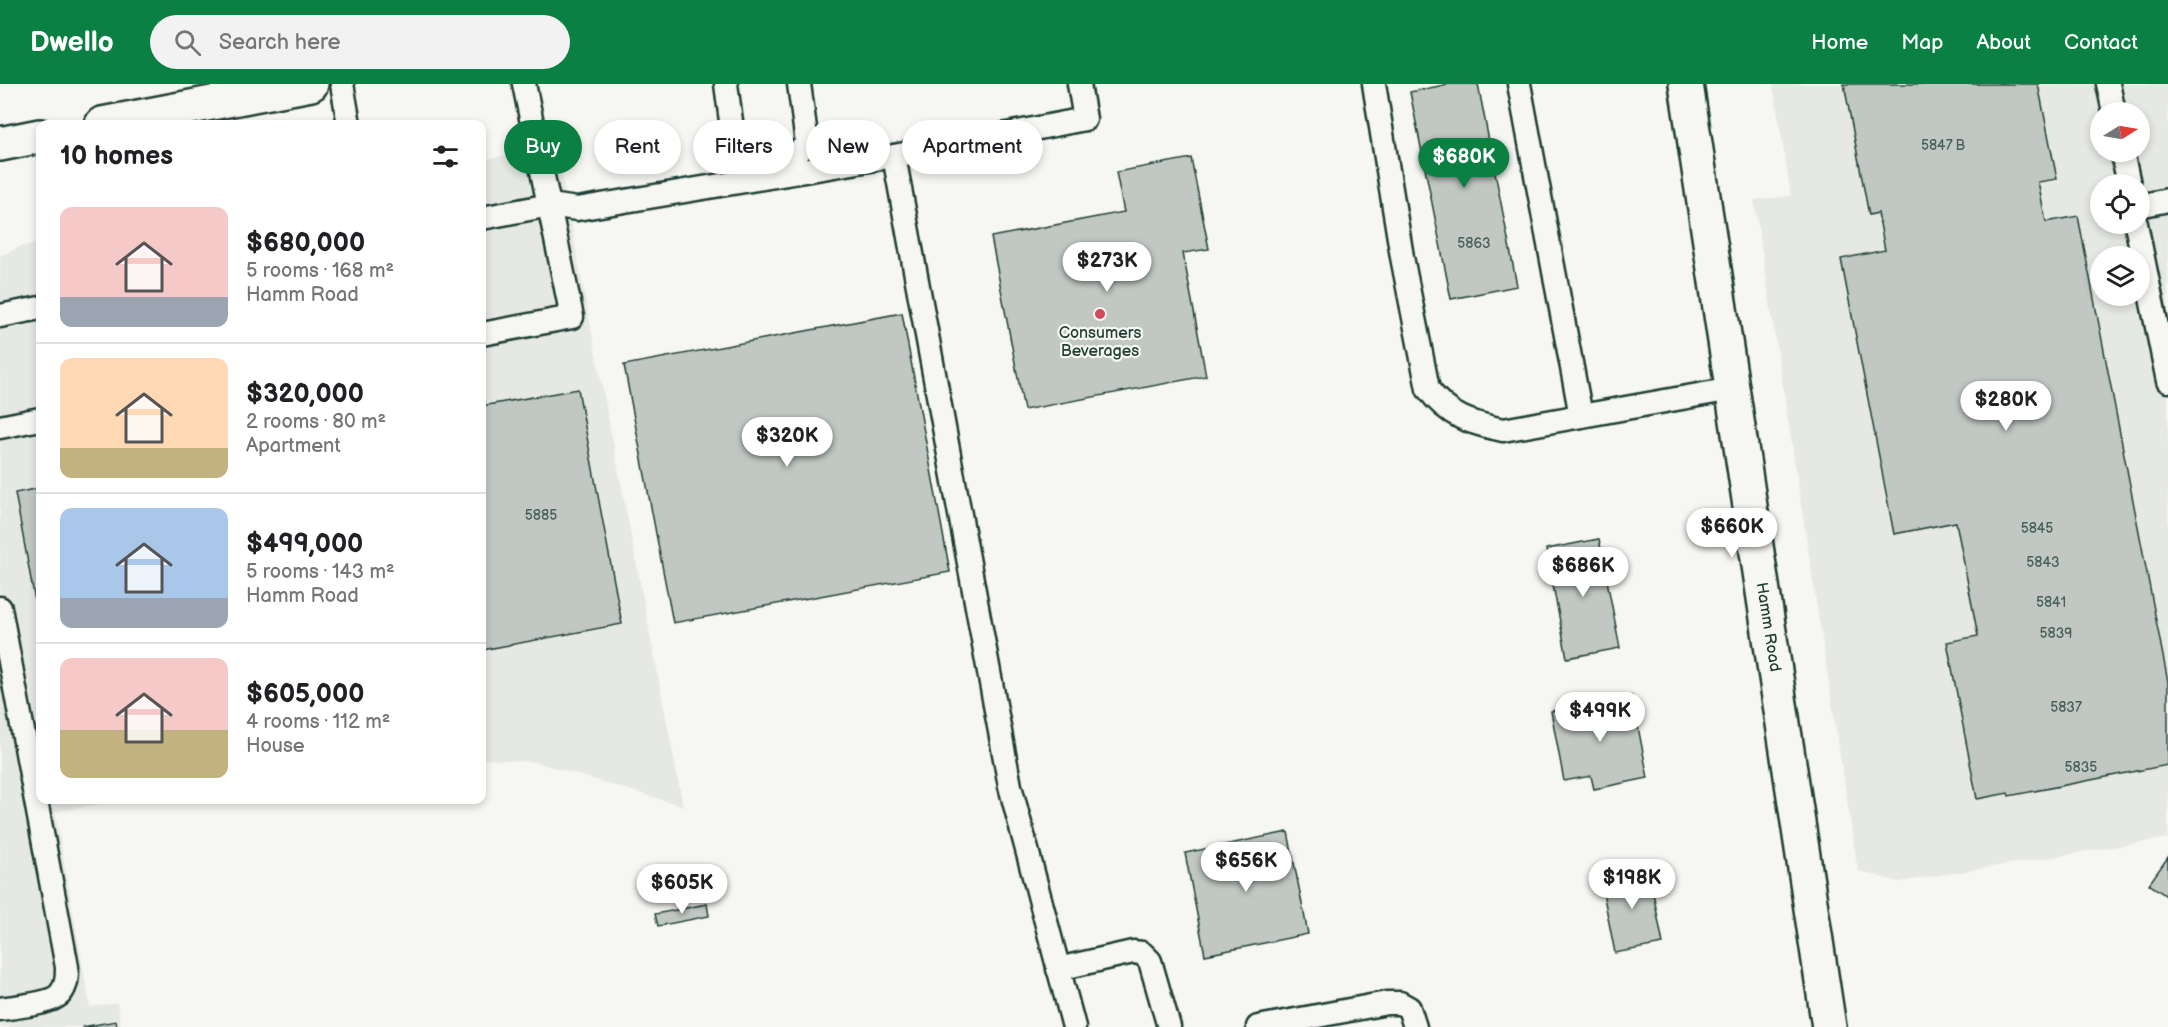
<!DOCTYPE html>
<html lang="en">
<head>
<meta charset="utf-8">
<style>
	:root { --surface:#fff; --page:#f2f2f2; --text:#202124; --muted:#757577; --line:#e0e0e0; --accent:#0b8043 }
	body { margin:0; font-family:"Balsamiq Sans",sans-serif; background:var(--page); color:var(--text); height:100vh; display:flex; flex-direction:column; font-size:22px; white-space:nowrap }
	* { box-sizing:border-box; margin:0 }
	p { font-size:20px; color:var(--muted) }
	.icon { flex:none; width:33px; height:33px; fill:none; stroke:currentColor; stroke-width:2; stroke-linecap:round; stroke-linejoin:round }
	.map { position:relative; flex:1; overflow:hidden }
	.drawer { position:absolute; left:36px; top:36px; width:450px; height:684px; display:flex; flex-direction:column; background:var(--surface); border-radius:12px; box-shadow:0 3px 9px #0003 }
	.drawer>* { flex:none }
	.hud { position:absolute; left:504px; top:36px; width:570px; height:54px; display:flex; gap:12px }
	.needle { width:39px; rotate:79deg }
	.tools { position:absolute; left:2090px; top:18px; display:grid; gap:12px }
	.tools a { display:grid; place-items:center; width:60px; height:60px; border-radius:50%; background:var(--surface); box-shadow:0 3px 9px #0003; font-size:30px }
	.price { position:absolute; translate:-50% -51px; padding:0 14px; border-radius:21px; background:#fff; color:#222; font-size:20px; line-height:39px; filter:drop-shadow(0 2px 3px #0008) }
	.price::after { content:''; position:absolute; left:50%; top:36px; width:18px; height:14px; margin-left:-9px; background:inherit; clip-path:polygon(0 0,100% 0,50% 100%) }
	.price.on { background:var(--accent); color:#fff }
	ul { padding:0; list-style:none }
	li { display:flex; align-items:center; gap:18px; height:150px; padding:0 24px }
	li+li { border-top:2px solid var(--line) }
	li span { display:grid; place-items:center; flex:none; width:168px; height:120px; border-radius:12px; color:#555 }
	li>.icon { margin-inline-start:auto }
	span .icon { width:72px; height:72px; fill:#fffc; stroke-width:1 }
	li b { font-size:26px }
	h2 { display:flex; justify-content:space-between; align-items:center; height:72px; padding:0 24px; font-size:26px }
	.chip { padding:0 21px; border-radius:27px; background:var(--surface); box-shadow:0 3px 9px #0003; font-size:21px; line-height:54px }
	.chip.on { background:var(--accent); color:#fff }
	header { display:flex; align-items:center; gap:36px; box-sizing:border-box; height:84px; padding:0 30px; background:var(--accent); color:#fff }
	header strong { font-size:28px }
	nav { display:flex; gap:33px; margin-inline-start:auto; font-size:21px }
	.search { width:420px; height:54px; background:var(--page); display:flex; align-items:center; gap:15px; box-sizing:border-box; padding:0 21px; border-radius:33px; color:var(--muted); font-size:22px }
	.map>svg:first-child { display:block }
	.built { fill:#e6e8e4; fill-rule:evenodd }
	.building { fill:#c1c8c3; stroke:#1f3d34; stroke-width:1.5 }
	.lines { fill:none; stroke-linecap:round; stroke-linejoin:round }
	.lane-casing { stroke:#1f3d34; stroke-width:27 }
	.secondary-casing { stroke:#1f3d34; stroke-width:38 }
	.highway-casing { stroke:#1f3d34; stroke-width:38 }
	.lane { stroke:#f6f6f2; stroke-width:22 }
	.secondary { stroke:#f6f6f2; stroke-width:33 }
	.highway { stroke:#f6f6f2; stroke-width:33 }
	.poi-dot { fill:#d1495b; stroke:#f6f6f2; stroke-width:2 }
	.labels { text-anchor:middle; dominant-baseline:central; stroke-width:4.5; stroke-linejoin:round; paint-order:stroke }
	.number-label { font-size:14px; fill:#486058 }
	.poi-label { font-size:16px; fill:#1f3d34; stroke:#f6f6f2 }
	.street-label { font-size:16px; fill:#1f3d34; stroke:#f6f6f2 }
</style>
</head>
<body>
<header>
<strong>Dwello</strong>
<div class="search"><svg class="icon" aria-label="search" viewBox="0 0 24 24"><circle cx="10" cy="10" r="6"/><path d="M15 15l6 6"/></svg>Search here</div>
<nav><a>Home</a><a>Map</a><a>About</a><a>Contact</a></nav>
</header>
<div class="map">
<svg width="2168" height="943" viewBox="0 0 2168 943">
	<rect width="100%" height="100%" fill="#f6f6f2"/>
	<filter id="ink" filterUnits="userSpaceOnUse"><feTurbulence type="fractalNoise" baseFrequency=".0167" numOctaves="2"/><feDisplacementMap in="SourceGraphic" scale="12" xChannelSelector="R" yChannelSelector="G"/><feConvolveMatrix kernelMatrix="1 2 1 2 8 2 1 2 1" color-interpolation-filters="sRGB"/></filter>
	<g filter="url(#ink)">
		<g class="built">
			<path d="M1773 0H2168V754L1899 798 1858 787 1754 116 1791 112ZM2100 28H2139V68H2100ZM2100 100H2139V140H2100ZM2100 172H2139V212H2100Z"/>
			<polygon points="556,62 683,722 535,678 482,675 482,76"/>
			<polygon points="40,159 40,716 121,716 55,728 90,923 117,919 121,943 0,943 0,172 22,162"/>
		</g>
		<g class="building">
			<polygon points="1449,0 1478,0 1517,202 1451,215 1410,8"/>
			<polygon points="1844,0 2038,0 2057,95 2038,98 2046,138 2078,132 2168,598 2168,681 2009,712 2008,709 1977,715 1947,558 1978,552 1956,438 1894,450 1841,175 1885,166 1878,129 1869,131"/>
			<polygon points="1191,74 1209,165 1183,169 1206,292 1024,326 991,153 1124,128 1116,88"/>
			<polygon points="902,229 950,488 673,539 624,281"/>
			<polygon points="578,305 622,540 482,566 482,322"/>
			<polygon points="40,404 40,544 15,409"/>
			<polygon points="1599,455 1620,564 1567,574 1546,465"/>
			<polygon points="1632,612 1648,694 1594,705 1591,692 1564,697 1551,627"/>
			<polygon points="1288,748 1308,850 1205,871 1185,769"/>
			<polygon points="2168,773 2168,813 2149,800"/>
			<polygon points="1648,783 1663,860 1615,869 1600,793"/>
			<polygon points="707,820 709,832 658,842 655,830"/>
			<polygon points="116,937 117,943 82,943"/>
		</g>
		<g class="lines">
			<g class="lane-casing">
				<g id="lane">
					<polyline points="342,0 349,40"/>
					<polyline points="726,0 736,74 777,91 807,59 799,0"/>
					<path d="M1374 0 1402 173 1428 305C1449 333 1470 339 1503 346L1732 305"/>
					<polyline points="1519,0 1581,332"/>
					<polyline points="2108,0 2114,28"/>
					<polyline points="2122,68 2129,100"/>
					<polyline points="894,72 1010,702 1074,943"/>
					<polyline points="2139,122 2168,116"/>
					<polyline points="482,134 550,121 577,125 894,72 1085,35 1079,0"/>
					<polyline points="2136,140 2168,297"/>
					<polyline points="0,232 40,224"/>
					<polyline points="482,250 572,233 524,0"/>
					<polyline points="0,343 40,335"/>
					<path d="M0 524 67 883C67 892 67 902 60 910 51 920 14 923 0 925"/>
					<polyline points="1058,885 1133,868 1142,869 1150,877 1169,943"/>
					<polyline points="1258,943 1387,919 1400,919 1409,924 1415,943"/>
				</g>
			</g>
			<g class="secondary-casing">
				<polyline id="secondary" points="1686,0 1829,943"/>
			</g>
			<g class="highway-casing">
				<g id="highway">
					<polyline points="102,40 311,0"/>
					<polyline points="0,60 40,52"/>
				</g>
			</g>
			<use href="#lane" class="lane"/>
			<use href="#secondary" class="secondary"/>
			<use href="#highway" class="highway"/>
		</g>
	</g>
	<circle class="poi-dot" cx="1100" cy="230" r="6"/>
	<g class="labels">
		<g class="number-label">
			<text x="1943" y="61">5847 B</text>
			<text x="1474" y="159">5863</text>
			<text x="541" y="431">5885</text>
			<text x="2037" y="444">5845</text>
			<text x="2043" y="478">5843</text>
			<text x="2051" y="518">5841</text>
			<text x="2056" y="549">5839</text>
			<text x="2066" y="623">5837</text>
			<text x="2081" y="683">5835</text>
		</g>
		<g class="poi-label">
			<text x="1100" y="249">Consumers<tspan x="1100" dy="18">Beverages</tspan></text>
		</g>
		<g class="street-label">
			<text transform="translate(1768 543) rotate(81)">Hamm Road</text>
		</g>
	</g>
</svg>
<div class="tools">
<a><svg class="needle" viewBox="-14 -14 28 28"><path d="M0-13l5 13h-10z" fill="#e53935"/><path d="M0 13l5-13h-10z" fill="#757577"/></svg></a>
<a><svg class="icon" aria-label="locate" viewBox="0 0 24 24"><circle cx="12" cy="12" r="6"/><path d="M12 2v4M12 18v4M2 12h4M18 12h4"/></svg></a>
<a><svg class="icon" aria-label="layers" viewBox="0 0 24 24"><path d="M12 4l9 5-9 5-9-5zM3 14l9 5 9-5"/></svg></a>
</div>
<b class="price on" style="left:1464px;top:105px">$680K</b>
<b class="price" style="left:1107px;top:209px">$273K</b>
<b class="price" style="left:2006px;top:348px">$280K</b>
<b class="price" style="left:787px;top:384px">$320K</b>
<b class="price" style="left:1732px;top:475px">$660K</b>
<b class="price" style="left:1583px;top:514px">$686K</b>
<b class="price" style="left:1600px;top:659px">$499K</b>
<b class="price" style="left:1246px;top:809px">$656K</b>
<b class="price" style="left:1632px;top:826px">$198K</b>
<b class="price" style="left:682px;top:831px">$605K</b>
<div class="hud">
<a class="chip on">Buy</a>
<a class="chip">Rent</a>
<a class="chip">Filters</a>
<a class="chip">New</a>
<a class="chip">Apartment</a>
</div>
<section class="drawer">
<h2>10 homes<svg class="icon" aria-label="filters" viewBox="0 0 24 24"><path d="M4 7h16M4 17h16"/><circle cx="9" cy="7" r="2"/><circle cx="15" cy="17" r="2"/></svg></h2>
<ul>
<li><span style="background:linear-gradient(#f6c9c9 75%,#9aa5b1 0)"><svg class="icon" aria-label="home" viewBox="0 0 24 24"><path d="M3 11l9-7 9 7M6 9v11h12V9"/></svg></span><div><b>$680,000</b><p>5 rooms · 168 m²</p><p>Hamm Road</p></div></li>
<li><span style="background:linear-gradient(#ffd9b3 75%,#c2b280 0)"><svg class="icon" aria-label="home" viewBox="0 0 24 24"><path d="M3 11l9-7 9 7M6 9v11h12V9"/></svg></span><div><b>$320,000</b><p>2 rooms · 80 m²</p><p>Apartment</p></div></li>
<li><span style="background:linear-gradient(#a9c7e8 75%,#9aa5b1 0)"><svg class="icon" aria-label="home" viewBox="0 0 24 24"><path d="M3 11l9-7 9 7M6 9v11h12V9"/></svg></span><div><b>$499,000</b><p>5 rooms · 143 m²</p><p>Hamm Road</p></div></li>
<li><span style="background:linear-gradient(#f6c9c9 60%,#c2b280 0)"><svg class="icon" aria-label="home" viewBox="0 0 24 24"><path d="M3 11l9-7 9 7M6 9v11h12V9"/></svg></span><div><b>$605,000</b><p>4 rooms · 112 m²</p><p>House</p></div></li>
</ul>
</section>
</div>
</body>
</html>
